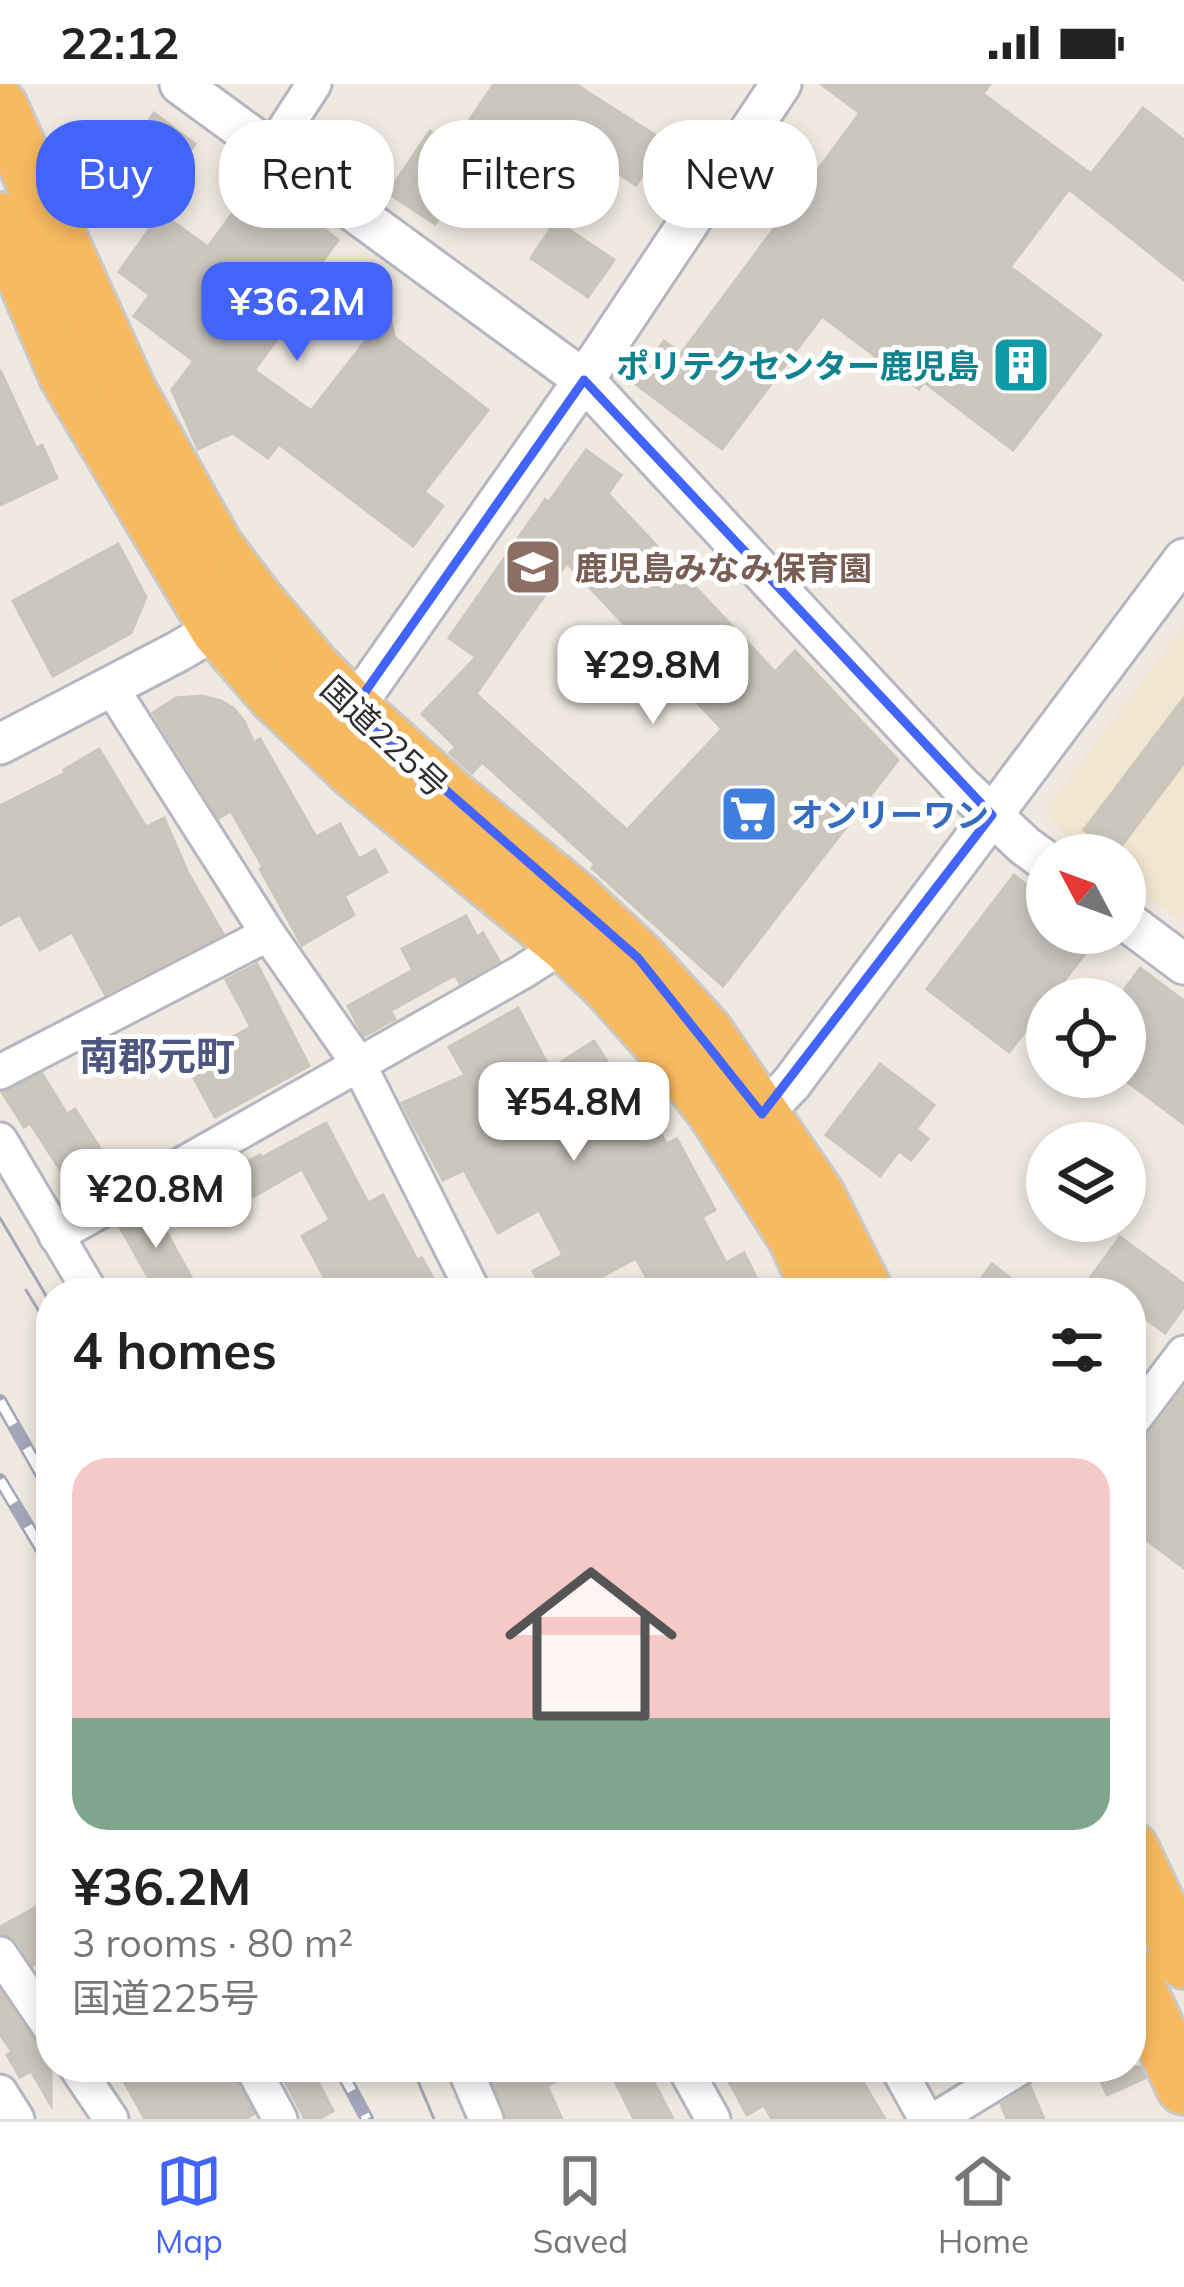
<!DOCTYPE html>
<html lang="en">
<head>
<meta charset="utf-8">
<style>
	:root { --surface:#fff; --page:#f2f2f2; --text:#222; --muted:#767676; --line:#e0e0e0; --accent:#4264fb }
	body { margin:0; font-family:Mulish,"Noto Sans JP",sans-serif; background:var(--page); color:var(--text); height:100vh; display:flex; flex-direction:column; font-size:45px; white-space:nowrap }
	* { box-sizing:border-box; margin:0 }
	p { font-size:39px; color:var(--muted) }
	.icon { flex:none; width:66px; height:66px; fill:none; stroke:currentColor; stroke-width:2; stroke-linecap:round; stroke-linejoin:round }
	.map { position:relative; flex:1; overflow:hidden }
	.drawer { position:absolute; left:36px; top:1194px; width:1110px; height:804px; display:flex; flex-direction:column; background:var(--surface); border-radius:48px; box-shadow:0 6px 18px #0003 }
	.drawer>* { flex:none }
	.top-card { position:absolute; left:36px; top:36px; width:1113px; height:108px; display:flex; gap:24px }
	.needle { width:78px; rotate:311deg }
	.fabs { position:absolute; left:1026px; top:750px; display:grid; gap:24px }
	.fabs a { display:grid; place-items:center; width:120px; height:120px; border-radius:50%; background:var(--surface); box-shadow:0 6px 18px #0003; font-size:60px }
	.price { position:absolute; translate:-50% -102px; padding:0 27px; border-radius:24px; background:#fff; color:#222; font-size:39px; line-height:78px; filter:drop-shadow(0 3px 6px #0008) }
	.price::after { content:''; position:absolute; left:50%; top:72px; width:36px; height:27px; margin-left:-18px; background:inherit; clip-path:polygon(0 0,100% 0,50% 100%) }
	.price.selected { background:var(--accent); color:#fff }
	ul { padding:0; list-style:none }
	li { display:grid; align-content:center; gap:24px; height:636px; padding:0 36px }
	li span { display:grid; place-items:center; height:372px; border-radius:36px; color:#555 }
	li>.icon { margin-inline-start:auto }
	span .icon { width:216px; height:216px; fill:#fffc; stroke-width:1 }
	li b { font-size:51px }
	h2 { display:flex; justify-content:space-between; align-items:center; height:144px; padding:0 36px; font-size:51px }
	.pill { padding:0 42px; border-radius:48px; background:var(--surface); box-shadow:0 6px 18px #0003; font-size:42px; line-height:108px }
	.pill.selected { background:var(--accent); color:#fff }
	.status { display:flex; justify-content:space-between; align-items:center; height:84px; padding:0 60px; background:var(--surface); direction:ltr }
	.status svg { height:33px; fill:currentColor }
	.dock { display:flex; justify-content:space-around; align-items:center; height:168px; border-top:3px solid var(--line); background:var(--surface); font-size:33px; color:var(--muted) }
	.dock a { display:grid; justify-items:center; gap:6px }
	.dock .selected { color:var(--accent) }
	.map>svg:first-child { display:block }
	.education { fill:#f0e6d1 }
	.building { fill:#cbc7bf; stroke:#cbc5ba; stroke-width:3; fill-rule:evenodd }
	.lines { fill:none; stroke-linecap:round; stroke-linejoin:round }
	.minor-casing { stroke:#b4b7c1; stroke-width:39 }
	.tertiary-casing { stroke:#b4b7c1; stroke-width:45 }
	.trunk-casing { stroke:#c9c9c9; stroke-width:60 }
	.minor { stroke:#fff; stroke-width:33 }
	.tertiary { stroke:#fff; stroke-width:39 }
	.trunk { stroke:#f8ba60; stroke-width:54 }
	.tram { stroke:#a3a6b8; stroke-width:3 }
	.rail-casing { stroke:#a3a6b8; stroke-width:14 }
	.rail { stroke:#fff; stroke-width:9; stroke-dasharray:27; stroke-linecap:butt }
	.marked { fill:none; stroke:#4264fb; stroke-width:9; stroke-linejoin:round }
	.labels { text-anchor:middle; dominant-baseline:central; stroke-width:10; stroke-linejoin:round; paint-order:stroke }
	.culture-label { font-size:33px; font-weight:bold; fill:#0d838f; stroke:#fff; text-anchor:end }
	.education-label { font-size:33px; font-weight:bold; fill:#785e54; stroke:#fff; text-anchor:start }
	.street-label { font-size:33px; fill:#2e2e2e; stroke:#fff }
	.shop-label { font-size:33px; font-weight:bold; fill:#366cbe; stroke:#fff; text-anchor:start }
	.quarter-label { font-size:39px; font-weight:bold; fill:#4d5680; stroke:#fff }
</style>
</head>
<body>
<div class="status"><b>22:12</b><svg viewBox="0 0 49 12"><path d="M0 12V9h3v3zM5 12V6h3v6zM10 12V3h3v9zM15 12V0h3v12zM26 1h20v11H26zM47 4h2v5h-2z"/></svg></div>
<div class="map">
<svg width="1184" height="2035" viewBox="0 0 1184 2035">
	<rect width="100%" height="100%" fill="#efe9e1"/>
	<polygon class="education" points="1184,541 1184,840 1125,795 1125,771 1094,771 1050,737 1048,722"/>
	<g class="building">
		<polygon points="494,0 575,0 664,57 636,101 545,42 513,87 487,69 484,74 481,72 435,140 388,109 430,47 452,62"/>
		<polygon points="821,0 990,0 983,10 1091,90 1143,24 1184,56 1184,196 1069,105 1010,183 1101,251 1013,366 924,298 919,305 822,232 722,365 633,298 664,257 681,270 860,29"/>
		<polygon points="154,29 195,60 149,122 120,101 145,67 133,58"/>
		<polygon points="251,104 298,139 304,130 338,156 310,194 318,200 254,286 311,327 389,227 394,253 488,326 424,408 443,422 413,462 279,360 268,374 233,349 198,365 172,306 194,277 134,232 150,211 119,188 161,129 208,163"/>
		<polygon points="556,137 614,176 588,213 531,174"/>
		<polygon points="0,286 36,364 42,361 57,394 0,421"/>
		<path d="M586 366 621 391 608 410 775 588 795 567 898 676 723 902 592 784 595 780 482 678 472 689 450 669 456 663 422 630 476 573 449 554 545 416 549 418ZM567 479 722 645 627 746 476 610Z"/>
		<polygon points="118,460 146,513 131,549 53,592 13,517"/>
		<polygon points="202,612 221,617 233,624 244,637 254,659 260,655 316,753 340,740 359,775 375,766 387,788 344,812 354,831 302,861 260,785 263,783 231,727 219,734 153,629 176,614"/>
		<polygon points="1184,614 1184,679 1115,770 1084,746"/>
		<polygon points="99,665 146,743 164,734 188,789 223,850 105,910 72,848 40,866 20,830 0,841 0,722 65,689 64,686"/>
		<polygon points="1014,791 1047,817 1047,849 1101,849 1050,915 1047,915 1047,919 1009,968 927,905"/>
		<polygon points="466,832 477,853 483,849 499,877 460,899 455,891 390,927 395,935 364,952 348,922 413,886 402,865"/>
		<polygon points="257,880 309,982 215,1033 186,979 251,943 226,896"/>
		<polygon points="1140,884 1184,917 1184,1040 1125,996 1125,905"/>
		<polygon points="518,924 550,985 594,957 631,1015 642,1010 666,1060 677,1055 715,1126 702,1133 726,1179 744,1169 764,1209 672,1209 667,1199 653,1206 636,1174 586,1201 584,1198 564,1209 545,1209 533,1187 563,1171 539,1126 498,1149 464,1086 443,1096 402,1019 465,991 449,963"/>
		<polygon points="880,980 934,1021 916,1045 928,1055 911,1076 899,1067 880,1092 826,1051"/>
		<polygon points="42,990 67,1030 75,1025 118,1093 79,1115 30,1039 24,1043 2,1008"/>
		<polygon points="326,1039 368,1119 383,1111 417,1176 422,1174 441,1209 333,1209 302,1152 330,1136 302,1085 245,1117 229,1087 260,1071 261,1074"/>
		<polygon points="152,1122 192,1195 167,1209 157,1209 119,1141"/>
		<polygon points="1120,1153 1184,1200 1184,1223 1165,1249 1131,1224 1131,1209 1110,1209 1090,1194"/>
		<polygon points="992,1180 1030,1209 970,1209"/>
		<polygon points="1184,1304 1184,1484 1131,1444 1131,1374"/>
		<polygon points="51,1815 51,1870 33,1881 17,1857 10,1852 0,1849 0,1843"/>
		<polygon points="0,1907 34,1957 41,1963 51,1966 51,2021 31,1987 20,1993 7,1971 12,1968 0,1950"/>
		<polygon points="116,1983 231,1983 234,1993 254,2030 245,2035 145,2035"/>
		<polygon points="306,1983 310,1983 333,2027 318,2035 305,2035 284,1995"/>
		<polygon points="487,1983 583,1983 547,2002 562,2035 507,2035"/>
		<polygon points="608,1983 646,1983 673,2035 634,2035"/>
		<polygon points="721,1983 854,1983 885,2035 772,2035 764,2021 747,2031"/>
		<polygon points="1095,1983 1140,1983 1145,1994 1107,2011"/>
		<polygon points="1030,2002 1044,2035 1007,2035 1001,2020"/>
	</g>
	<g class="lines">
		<g class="minor-casing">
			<g id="minor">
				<polyline points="271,66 314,0"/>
				<polyline points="111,603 268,850 358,979 474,1209"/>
				<polyline points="0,988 268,850"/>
				<polyline points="0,1056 91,1209"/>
				<polyline points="56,1152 522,888 566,860"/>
				<polyline points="1131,1339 1184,1269"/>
				<polyline points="0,1870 51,1945"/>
				<polyline points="76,1983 111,2035"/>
				<polyline points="252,1983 280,2035"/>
				<polyline points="464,1983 486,2035"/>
				<polyline points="684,1983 713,2035"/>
				<polyline points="897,1983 926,2035"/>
				<polyline points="0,2008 17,2035"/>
				<polyline points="936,2035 1021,1983"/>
			</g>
		</g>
		<g class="tertiary-casing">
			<g id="tertiary">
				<polyline points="180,0 584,296 960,701 1025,762 1047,778"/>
				<polyline points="353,625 584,296 781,0"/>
				<polyline points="0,660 179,567 238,532"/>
				<polyline points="1125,836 1184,880"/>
				<polyline points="762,1030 791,1000 1184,475"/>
			</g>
		</g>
		<g class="trunk-casing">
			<g id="trunk">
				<polyline points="0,23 129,308 215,462 257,518 312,583 353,625 453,715 574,814 638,874 705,948 818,1113 866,1209"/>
				<polyline points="0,136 67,292 218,545 276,612 355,687 566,860 609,901 666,965 714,1026 796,1154 821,1209"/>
				<polyline points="1131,1765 1184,1877"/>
				<polyline points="1131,1889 1184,2003"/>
			</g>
		</g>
		<use href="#minor" class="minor"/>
		<use href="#tertiary" class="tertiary"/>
		<use href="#trunk" class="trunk"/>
		<g class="tram">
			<polyline points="0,1134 51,1220"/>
			<polyline points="26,1206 51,1247"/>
			<polyline points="412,1983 434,2035"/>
		</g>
		<g class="rail-casing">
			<g id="rail">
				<polyline points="0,1317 51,1407"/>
				<polyline points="0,1396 51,1481"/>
				<polyline points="339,1983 367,2035"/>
			</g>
		</g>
		<use href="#rail" class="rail"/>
	</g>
	<path class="marked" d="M584 296 992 731 762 1030 638 874 353 625Z"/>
	<defs>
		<g id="building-square" transform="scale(3)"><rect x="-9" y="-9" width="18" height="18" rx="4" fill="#0f9aa8" stroke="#fff"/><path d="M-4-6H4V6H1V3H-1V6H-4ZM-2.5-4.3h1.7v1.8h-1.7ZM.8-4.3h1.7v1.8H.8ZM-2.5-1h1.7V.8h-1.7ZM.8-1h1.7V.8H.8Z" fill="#fff"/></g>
		<g id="school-square" transform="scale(3)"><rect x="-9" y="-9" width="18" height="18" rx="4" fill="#8d6e63" stroke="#fff"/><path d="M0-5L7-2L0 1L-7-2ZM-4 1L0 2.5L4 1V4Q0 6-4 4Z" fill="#fff"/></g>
		<g id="supermarket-square" transform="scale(3)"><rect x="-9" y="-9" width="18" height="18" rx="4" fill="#3f7fe0" stroke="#fff"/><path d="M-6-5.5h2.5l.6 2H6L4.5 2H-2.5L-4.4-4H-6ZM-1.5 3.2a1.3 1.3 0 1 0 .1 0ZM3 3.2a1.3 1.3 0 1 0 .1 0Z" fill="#fff"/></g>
	</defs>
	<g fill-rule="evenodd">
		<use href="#building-square" x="1021" y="281"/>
		<use href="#school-square" x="533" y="483"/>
		<use href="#supermarket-square" x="749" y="730"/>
	</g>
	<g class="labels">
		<g class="culture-label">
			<text x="979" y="281">ポリテクセンター鹿児島</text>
		</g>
		<g class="education-label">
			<text x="575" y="483">鹿児島みなみ保育園</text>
		</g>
		<g class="street-label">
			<text transform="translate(385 652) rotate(43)">国道225号</text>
		</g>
		<g class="shop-label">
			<text x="791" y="730">オンリーワン</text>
		</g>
		<g class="quarter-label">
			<text x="157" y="971">南郡元町</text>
		</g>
	</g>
</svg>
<div class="fabs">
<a><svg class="needle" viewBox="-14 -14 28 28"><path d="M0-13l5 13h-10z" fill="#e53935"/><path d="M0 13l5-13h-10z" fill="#767676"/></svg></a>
<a><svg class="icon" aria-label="locate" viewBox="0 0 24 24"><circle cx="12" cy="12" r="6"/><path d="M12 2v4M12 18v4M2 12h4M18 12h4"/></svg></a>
<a><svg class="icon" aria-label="layers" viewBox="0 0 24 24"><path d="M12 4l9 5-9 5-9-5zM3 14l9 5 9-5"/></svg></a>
</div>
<b class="price selected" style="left:297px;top:280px">¥36.2M</b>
<b class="price" style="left:653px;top:643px">¥29.8M</b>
<b class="price" style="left:574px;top:1080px">¥54.8M</b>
<b class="price" style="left:156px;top:1167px">¥20.8M</b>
<div class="top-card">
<a class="pill selected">Buy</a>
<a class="pill">Rent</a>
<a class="pill">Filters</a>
<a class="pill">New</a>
</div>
<section class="drawer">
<h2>4 homes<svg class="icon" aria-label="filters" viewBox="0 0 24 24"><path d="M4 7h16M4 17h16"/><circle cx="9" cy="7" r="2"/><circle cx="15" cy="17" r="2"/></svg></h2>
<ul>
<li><span style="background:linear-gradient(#f6c9c9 70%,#7fa58c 0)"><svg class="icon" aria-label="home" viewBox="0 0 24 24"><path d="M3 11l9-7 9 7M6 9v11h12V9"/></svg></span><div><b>¥36.2M</b><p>3 rooms · 80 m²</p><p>国道225号</p></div></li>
</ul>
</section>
</div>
<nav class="dock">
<a class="selected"><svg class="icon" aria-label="map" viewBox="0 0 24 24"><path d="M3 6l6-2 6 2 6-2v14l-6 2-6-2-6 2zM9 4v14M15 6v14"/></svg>Map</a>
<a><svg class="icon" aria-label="saved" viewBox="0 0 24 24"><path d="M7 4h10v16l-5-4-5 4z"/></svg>Saved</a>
<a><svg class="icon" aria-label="home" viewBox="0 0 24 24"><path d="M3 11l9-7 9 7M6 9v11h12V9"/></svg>Home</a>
</nav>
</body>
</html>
